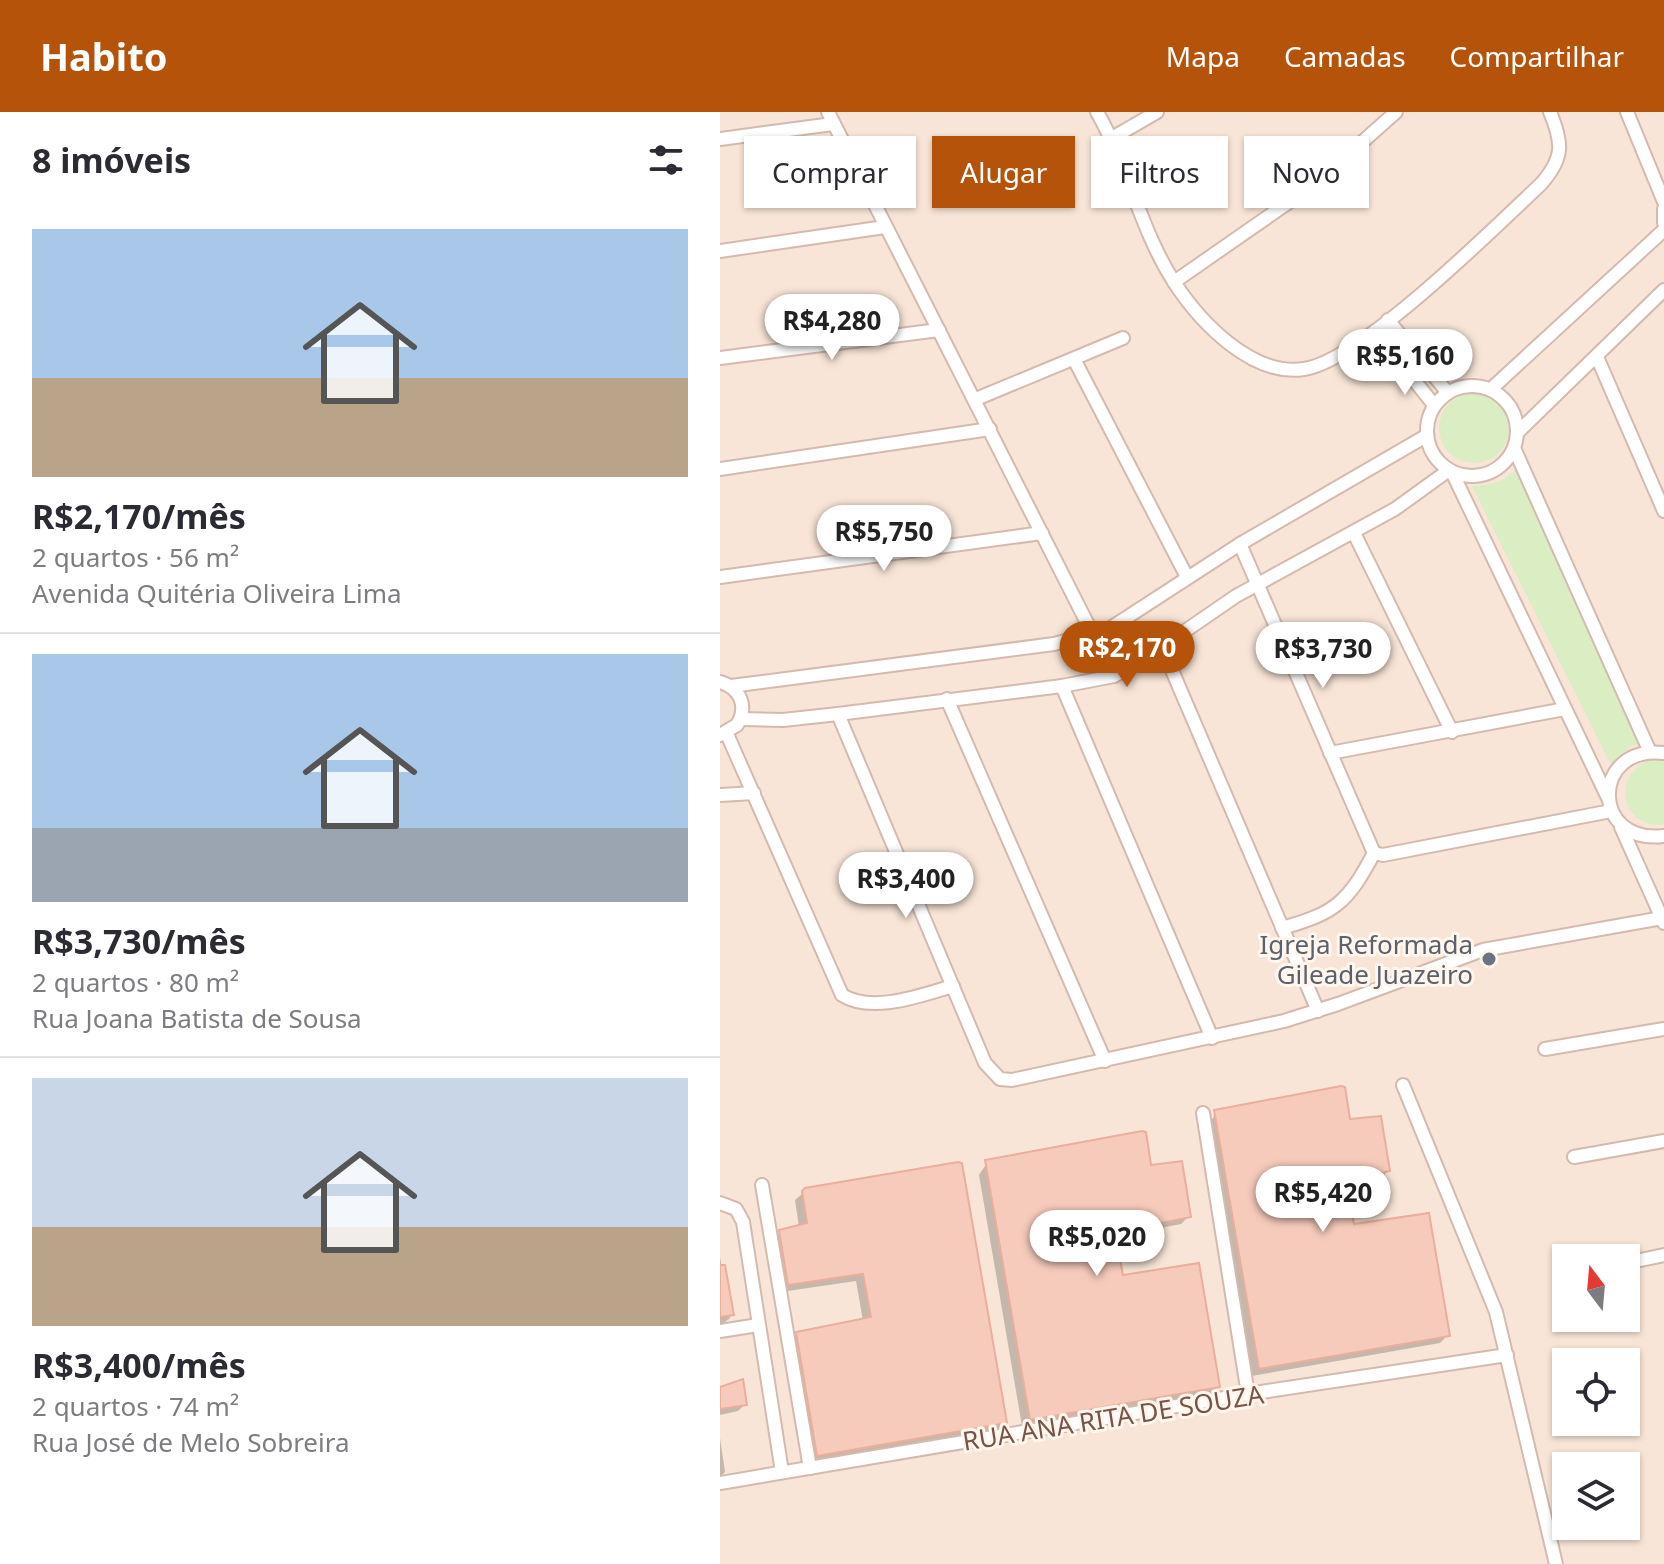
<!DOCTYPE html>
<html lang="pt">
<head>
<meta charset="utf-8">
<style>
	:root { --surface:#fff; --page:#f2f2f3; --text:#2b2b33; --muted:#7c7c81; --line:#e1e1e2; --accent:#b45309 }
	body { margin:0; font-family:"Noto Sans",sans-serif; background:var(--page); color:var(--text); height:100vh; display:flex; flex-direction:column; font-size:30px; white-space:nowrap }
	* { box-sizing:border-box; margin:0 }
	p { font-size:26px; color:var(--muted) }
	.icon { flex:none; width:44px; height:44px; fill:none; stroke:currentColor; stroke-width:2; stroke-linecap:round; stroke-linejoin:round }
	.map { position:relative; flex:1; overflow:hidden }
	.drawer { display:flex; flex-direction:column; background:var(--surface); width:720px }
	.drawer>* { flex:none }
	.guide { position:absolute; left:24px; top:24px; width:760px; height:72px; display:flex; gap:16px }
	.needle { width:52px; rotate:344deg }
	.buttons { position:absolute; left:832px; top:1132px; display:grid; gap:16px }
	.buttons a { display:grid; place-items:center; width:88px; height:88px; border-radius:0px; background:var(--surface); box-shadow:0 2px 6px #0004; font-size:40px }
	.price { position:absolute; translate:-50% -68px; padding:0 18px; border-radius:28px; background:#fff; color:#222; font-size:26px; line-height:52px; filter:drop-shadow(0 2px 4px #0008) }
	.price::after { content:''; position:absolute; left:50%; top:48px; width:24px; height:18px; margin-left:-12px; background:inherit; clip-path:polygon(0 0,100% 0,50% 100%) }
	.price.current { background:var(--accent); color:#fff }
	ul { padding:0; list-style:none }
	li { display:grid; align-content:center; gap:16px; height:424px; padding:0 32px }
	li+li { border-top:2px solid var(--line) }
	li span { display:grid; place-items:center; height:248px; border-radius:0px; color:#555 }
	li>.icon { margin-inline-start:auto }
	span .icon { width:144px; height:144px; fill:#fffc; stroke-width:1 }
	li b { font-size:34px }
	h2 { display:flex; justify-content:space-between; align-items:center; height:96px; padding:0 32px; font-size:34px }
	.chip { padding:0 28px; border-radius:0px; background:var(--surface); box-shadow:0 2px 6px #0004; font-size:28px; line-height:72px }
	.chip.current { background:var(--accent); color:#fff }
	header { display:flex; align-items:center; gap:48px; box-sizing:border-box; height:112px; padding:0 40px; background:var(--accent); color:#fff }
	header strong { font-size:38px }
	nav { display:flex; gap:44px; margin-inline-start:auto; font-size:28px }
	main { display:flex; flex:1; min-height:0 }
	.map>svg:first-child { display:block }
	.residential { fill:#f8e5d7; fill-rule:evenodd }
	.green { fill:#daedc3 }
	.shadow { fill:#0003 }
	.building { fill:#f6cbbc; stroke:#eaae9b; stroke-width:2 }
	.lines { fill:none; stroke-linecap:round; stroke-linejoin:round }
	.minor-casing { stroke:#d4baae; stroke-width:16 }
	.minor { stroke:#fff; stroke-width:12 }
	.worship-dot { fill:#6b7280; stroke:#fff6ee; stroke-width:3 }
	.labels { text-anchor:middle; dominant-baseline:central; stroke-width:6; stroke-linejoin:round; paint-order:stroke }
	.worship-label { font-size:26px; fill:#5b616d; stroke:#fff6ee; text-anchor:end }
	.street-label { font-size:26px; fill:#7a5348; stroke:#fff6ee }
</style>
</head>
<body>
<header>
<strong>Habito</strong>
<nav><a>Mapa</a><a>Camadas</a><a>Compartilhar</a></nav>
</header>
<main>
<section class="drawer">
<h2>8 imóveis<svg class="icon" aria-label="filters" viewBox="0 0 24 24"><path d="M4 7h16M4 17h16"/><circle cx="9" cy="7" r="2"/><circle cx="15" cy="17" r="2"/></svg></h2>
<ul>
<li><span style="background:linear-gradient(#a9c7e8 60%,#b9a48a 0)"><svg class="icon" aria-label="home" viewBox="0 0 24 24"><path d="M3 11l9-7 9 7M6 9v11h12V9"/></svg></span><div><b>R$2,170/mês</b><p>2 quartos · 56 m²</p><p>Avenida Quitéria Oliveira Lima</p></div></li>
<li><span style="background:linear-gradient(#a9c7e8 70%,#9aa5b1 0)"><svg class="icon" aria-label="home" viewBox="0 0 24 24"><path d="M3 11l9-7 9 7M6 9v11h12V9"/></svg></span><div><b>R$3,730/mês</b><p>2 quartos · 80 m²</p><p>Rua Joana Batista de Sousa</p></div></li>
<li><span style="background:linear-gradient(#c9d6e8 60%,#b9a48a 0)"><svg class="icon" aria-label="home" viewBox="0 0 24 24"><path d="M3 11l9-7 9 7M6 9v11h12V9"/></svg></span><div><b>R$3,400/mês</b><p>2 quartos · 74 m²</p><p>Rua José de Melo Sobreira</p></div></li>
</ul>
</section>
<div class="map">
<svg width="944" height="1452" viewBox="0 0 944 1452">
	<rect width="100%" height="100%" fill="#fef2e7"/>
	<path class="residential" d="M0 0H944V1452H0ZM846 1146H906V1206H846ZM846 1250H906V1310H846ZM846 1354H906V1414H846Z"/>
	<g class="green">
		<circle cx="754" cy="316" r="35"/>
		<path d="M800 352 922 631 910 634 892 655 752 374C774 373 786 369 800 352Z"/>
		<path d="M944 645V713C896 717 889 651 944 645Z"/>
	</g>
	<g class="shadow">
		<polygon points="499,997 628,1010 668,1059 661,1066 625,1074 632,1114 728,1223 720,1231 532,1264 489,1012"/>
		<polygon points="269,1048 429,1055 469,1104 461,1112 394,1125 401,1165 498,1274 491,1282 302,1314 259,1063"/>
		<polygon points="83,1081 285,1310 278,1318 90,1350 69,1229 77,1222 143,1209 136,1169 61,1180 52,1127 60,1120 79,1115 75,1088"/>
		<polygon points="0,1145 10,1206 0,1214"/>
		<polygon points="21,1270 25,1292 18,1299 0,1303 0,1274"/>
		<polygon points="0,1326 5,1360 0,1365"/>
	</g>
	<g class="building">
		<polygon points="621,974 625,975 630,1007 661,1004 670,1059 626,1069 634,1112 709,1101 730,1224 539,1257 494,998"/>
		<polygon points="422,1019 426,1020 431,1053 462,1049 471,1105 395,1120 403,1163 479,1151 500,1275 310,1308 265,1048"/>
		<polygon points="238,1050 242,1051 287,1311 97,1344 76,1220 151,1205 143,1162 68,1173 59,1118 87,1111 82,1079 85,1076"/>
		<polygon points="0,1153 5,1153 14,1203 0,1205"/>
		<polygon points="23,1267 27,1293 0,1297 0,1275"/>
	</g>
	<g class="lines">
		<g class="minor-casing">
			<g id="minor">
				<polyline points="108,0 394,564"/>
				<path d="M377 0C408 54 420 117 454 170 480 210 532 265 584 257 641 249 775 115 821 72 844 46 843 31 830 0"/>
				<polyline points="907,0 944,90"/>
				<polyline points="392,26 437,0"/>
				<polyline points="0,27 113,12"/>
				<polyline points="944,97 944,111"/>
				<polyline points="0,139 165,115"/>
				<polyline points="454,170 595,72 676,0"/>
				<polyline points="668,208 728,281"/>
				<polyline points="655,219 714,293"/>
				<polyline points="877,245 944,399"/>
				<polyline points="0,246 219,218"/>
				<polyline points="354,247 467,465"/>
				<circle cx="752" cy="319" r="45"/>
				<polyline points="770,278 944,118"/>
				<polyline points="256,287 403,226"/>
				<polyline points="797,321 944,178"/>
				<polyline points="794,336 930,640"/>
				<polyline points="0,357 270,317"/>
				<polyline points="732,360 888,686"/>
				<polyline points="634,421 732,620"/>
				<polyline points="520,432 654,741"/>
				<polyline points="0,465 322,421"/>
				<polyline points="442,535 598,899"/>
				<path d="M0 570C21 576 28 595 17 613L0 623"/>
				<polyline points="11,574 334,532 389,517 520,432 706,324"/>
				<polyline points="342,574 492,926"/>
				<polyline points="227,587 385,949"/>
				<polyline points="118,602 265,951 280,967 292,968 564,909 618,892 763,838 942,806"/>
				<polyline points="20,607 63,608 118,602 342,574 394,564 420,550 516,484 675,397 729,358"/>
				<path d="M7 622 122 883C152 902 202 883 233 874"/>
				<polyline points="610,641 845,597"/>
				<path d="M944 641C871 632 870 733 944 724"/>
				<polyline points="0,683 34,681"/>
				<polyline points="901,715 944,811"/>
				<polyline points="654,741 663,743 891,699"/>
				<path d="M562 816C616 801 628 790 654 741"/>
				<polyline points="825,937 944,917"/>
				<polyline points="683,973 776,1200 836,1452"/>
				<polyline points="483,1001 528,1282"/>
				<polyline points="854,1045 944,1029"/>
				<polyline points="42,1073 90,1356"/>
				<polyline points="0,1091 16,1097 23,1110 62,1360"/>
				<polyline points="906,1151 944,1143"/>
				<polyline points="0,1219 38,1213"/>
				<polyline points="0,1371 528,1282 787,1243"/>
			</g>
		</g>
		<use href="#minor" class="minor"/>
	</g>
	<circle class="worship-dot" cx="769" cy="847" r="8"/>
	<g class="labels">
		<g class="worship-label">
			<text x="753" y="832">Igreja Reformada<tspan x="753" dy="30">Gileade Juazeiro</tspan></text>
		</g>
		<g class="street-label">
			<text transform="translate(393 1305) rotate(-9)">RUA ANA RITA DE SOUZA</text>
		</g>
	</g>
</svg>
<div class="buttons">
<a><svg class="needle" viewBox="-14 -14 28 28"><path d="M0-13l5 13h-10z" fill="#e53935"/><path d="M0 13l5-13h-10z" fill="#7c7c81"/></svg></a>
<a><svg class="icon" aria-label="locate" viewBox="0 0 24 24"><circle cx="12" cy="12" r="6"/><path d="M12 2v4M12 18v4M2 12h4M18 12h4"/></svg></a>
<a><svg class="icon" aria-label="layers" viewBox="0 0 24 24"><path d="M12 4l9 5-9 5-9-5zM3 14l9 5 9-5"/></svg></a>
</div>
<b class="price" style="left:112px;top:250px">R$4,280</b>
<b class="price" style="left:685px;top:285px">R$5,160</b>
<b class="price" style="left:164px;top:461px">R$5,750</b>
<b class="price current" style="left:407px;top:577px">R$2,170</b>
<b class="price" style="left:603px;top:578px">R$3,730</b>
<b class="price" style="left:186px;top:808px">R$3,400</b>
<b class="price" style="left:603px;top:1122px">R$5,420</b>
<b class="price" style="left:377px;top:1166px">R$5,020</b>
<div class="guide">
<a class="chip">Comprar</a>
<a class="chip current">Alugar</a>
<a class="chip">Filtros</a>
<a class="chip">Novo</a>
</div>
</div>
</main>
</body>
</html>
